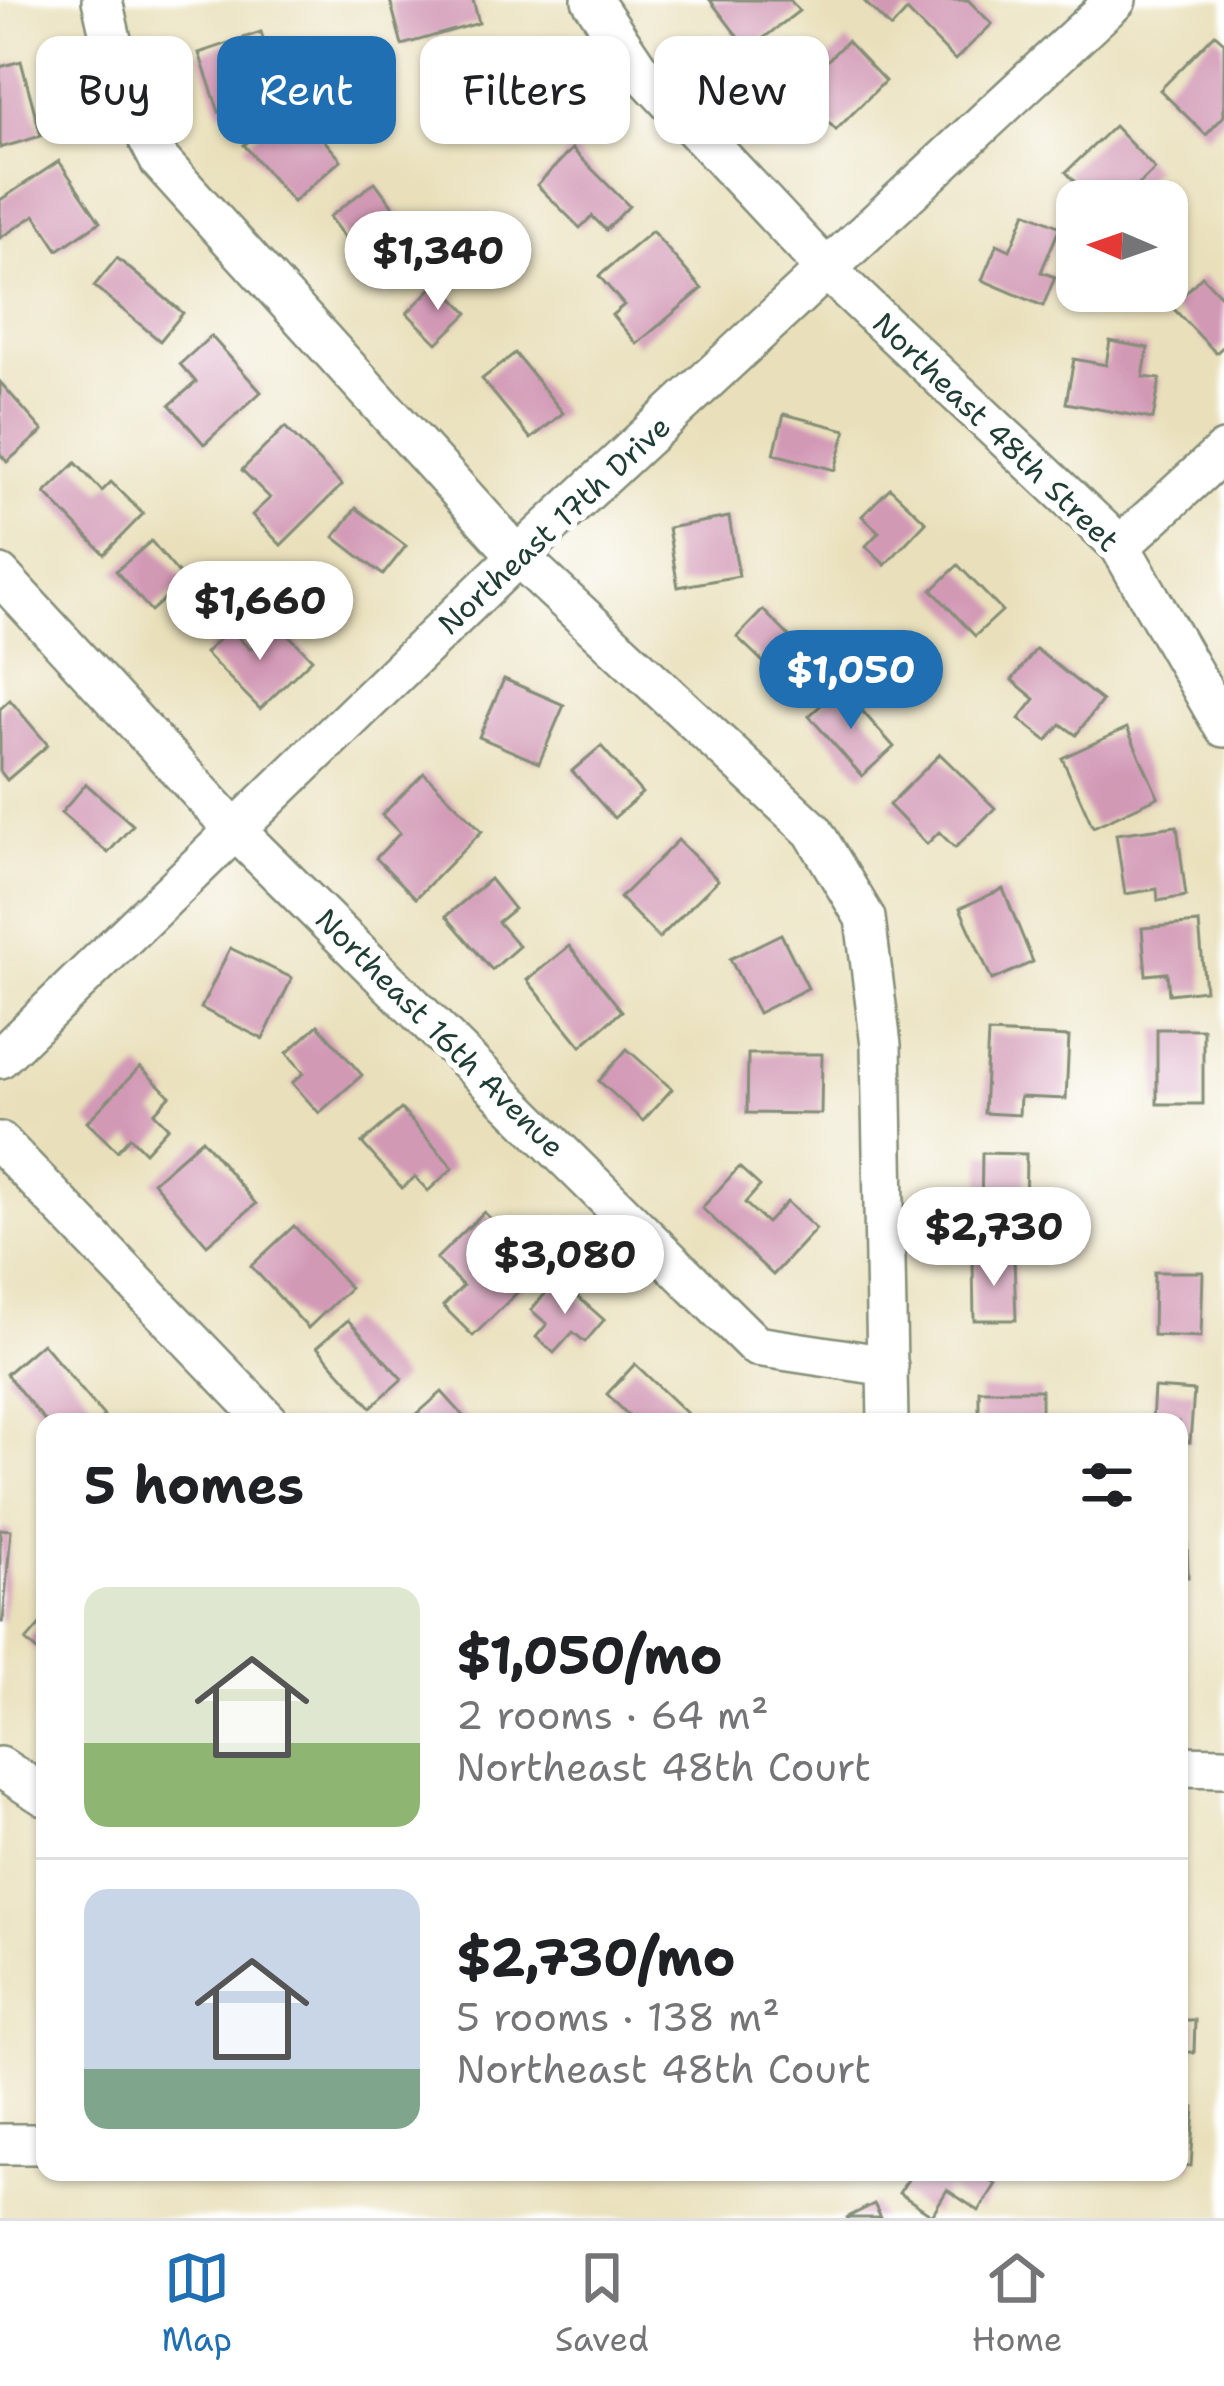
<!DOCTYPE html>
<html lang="en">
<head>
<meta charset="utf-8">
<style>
	:root { --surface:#fff; --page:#f2f2f2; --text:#202124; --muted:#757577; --line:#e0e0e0; --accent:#1f6fb2 }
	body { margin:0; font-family:"Shantell Sans",sans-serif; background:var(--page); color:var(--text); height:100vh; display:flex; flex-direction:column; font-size:45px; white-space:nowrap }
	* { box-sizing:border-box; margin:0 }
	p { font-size:39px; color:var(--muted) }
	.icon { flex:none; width:66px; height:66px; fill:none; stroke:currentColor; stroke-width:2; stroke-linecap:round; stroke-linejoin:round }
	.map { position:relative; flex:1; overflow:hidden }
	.details { position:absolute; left:36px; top:1413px; width:1152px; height:768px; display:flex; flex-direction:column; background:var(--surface); border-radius:24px; box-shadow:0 3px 9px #0004 }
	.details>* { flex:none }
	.hud { position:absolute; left:36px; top:36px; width:1152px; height:108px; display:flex; gap:24px }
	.needle { width:78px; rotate:272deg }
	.fabs { position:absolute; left:1056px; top:180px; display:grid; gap:24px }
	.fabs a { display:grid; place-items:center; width:132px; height:132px; border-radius:24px; background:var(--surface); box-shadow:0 3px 9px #0004; font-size:60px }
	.price { position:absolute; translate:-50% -102px; padding:0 27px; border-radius:42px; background:#fff; color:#222; font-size:39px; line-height:78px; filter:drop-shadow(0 3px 6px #0008) }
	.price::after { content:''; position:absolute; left:50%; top:72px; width:36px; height:27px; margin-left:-18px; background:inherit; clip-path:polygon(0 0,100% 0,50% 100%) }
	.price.current { background:var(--accent); color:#fff }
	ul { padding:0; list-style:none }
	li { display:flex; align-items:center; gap:36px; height:300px; padding:0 48px }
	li+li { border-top:3px solid var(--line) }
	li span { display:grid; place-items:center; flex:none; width:336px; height:240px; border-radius:24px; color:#555 }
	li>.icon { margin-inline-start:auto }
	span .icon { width:144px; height:144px; fill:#fffc; stroke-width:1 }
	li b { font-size:51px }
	h2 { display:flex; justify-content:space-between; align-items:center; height:144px; padding:0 48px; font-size:51px }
	.tag { padding:0 42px; border-radius:24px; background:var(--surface); box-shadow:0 3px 9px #0004; font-size:42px; line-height:108px }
	.tag.current { background:var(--accent); color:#fff }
	.menu { display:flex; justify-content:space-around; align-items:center; height:168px; border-top:3px solid var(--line); background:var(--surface); font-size:33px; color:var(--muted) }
	.menu a { display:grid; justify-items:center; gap:6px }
	.menu .current { color:var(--accent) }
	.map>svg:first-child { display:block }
	.building { fill:#d299b5 }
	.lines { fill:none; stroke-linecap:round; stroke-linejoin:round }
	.minor-casing { stroke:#848e78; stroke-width:44 }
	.minor { stroke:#fff; stroke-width:39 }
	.labels { text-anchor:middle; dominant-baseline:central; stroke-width:12; stroke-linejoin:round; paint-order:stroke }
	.street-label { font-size:30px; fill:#1f3d34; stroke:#fff }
</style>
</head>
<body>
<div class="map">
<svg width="1224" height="2218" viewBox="0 0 1224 2218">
	<rect width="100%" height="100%" fill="#fff"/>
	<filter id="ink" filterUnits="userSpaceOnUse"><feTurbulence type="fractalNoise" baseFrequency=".00833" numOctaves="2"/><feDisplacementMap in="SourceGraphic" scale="24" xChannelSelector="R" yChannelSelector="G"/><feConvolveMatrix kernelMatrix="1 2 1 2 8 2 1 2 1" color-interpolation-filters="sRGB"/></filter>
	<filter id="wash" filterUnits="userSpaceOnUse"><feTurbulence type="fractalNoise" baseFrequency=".004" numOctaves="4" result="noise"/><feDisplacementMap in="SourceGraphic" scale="48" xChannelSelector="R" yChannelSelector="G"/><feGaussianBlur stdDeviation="2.7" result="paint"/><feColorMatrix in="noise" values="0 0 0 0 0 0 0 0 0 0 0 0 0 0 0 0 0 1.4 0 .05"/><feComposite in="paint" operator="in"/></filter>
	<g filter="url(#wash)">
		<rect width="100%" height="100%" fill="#e9e0bb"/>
		<g id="blocks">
			<g class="building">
				<polygon points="390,0 473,0 479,23 402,45"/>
				<polygon points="710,0 790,0 799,11 748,50"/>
				<polygon points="863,0 968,0 992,24 955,60 907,11 891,28"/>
				<polygon points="261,32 280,91 219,112 199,53"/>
				<polygon points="1215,34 1224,42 1224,116 1206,135 1160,90"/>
				<polygon points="847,41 885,81 836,130 781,74 809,47 825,63"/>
				<polygon points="503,59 516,77 529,67 546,91 528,104 539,118 511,139 470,82"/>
				<polygon points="21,61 41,136 0,148 0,67"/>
				<polygon points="292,103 341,160 293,202 244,145"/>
				<polygon points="1114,126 1155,169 1122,201 1093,201 1066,172"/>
				<polygon points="572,149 629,206 606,230 592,216 580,228 537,185"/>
				<polygon points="59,161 100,222 58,250 35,215 0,238 0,200"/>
				<polygon points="375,182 422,245 377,280 329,217"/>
				<polygon points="1026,212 1060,227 1041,272 1055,277 1043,306 982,280 997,244 1010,250"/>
				<polygon points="652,231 702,289 637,344 612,315 624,305 599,276"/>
				<polygon points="117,258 183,313 160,341 94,286"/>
				<polygon points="1202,276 1220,295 1224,290 1224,346 1216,353 1172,307"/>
				<polygon points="438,282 468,313 437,343 407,313"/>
				<polygon points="211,336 261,392 204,444 170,405 196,382 180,364"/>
				<polygon points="1110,341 1148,348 1143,377 1160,379 1153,419 1066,403 1074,359 1106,365"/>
				<polygon points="515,353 563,413 531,439 482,379"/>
				<polygon points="0,382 43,431 7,462 0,454"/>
				<polygon points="784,414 846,430 835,470 774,454"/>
				<polygon points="285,427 342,485 281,545 252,515 270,498 242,470"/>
				<polygon points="76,463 102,491 111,482 143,514 104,554 45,493"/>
				<polygon points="890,488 926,522 885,565 866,546 879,532 862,516"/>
				<polygon points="356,508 406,546 383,575 334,537"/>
				<polygon points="729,517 739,576 678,587 668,528"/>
				<polygon points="151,541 185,581 151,611 116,571"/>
				<polygon points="958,565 1002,611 975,636 932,590"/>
				<polygon points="763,610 807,654 782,680 737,637"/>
				<polygon points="277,623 312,659 260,709 205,653 229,629 250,649"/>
				<polygon points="1036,649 1102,701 1076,735 1061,724 1047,741 1019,719 1035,699 1012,680"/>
				<polygon points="504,679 564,705 539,763 479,737"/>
				<polygon points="841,687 894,747 862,776 809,716"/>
				<polygon points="10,700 48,745 7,780 0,771 0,709"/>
				<polygon points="1127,728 1158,797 1093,827 1062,758"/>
				<polygon points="601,746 642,793 614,818 572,771"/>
				<polygon points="940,754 995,808 955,848 939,832 927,844 889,805"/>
				<polygon points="424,773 482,831 416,898 376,858 400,833 382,815"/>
				<polygon points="86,784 133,825 108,853 61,813"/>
				<polygon points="1177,826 1186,896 1158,901 1157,889 1125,894 1116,834"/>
				<polygon points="678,840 718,880 659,938 620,898"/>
				<polygon points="490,879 514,909 498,922 519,946 492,970 446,916"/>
				<polygon points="1003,889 1033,962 992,980 960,908"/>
				<polygon points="1199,923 1205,990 1169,994 1167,973 1146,975 1142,928"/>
				<polygon points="781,934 808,988 758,1013 730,959"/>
				<polygon points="569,946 622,1011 581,1046 527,980"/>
				<polygon points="230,948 292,978 263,1039 201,1008"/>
				<polygon points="318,1025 362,1075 319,1113 292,1083 304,1073 287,1053"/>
				<rect x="1157" y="1029" width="46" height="75"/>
				<polygon points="988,1033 1069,1037 1066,1099 1020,1097 1019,1115 984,1113"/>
				<polygon points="627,1049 672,1089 643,1121 599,1081"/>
				<polygon points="748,1054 822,1054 821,1114 747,1113"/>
				<polygon points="140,1067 170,1096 154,1113 168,1127 145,1152 130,1137 117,1151 87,1122"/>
				<polygon points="401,1109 453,1168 428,1191 415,1177 402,1188 362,1143"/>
				<polygon points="202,1139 256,1204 207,1245 153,1182"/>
				<polygon points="982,1153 1026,1154 1025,1216 981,1216"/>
				<polygon points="739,1167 760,1186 745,1203 767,1223 787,1202 816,1229 773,1275 702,1208"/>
				<polygon points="484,1212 540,1270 473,1336 443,1306 463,1286 436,1259"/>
				<polygon points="294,1226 350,1288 308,1328 251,1266"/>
				<polygon points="1014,1258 1016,1320 974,1320 973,1259"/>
				<polygon points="1154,1272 1203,1272 1201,1337 1153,1335"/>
				<polygon points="558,1279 604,1320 585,1342 573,1332 554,1353 536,1337 547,1324 531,1310"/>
				<polygon points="348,1320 402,1379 371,1407 317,1347"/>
				<polygon points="42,1343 104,1416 97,1422 46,1422 6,1374"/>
				<polygon points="635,1364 696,1422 621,1422 628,1415 607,1394"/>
				<polygon points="1154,1388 1194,1391 1190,1442 1179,1441 1179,1422 1152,1422"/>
				<rect x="979" y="1390" width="62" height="32"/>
				<polygon points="442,1392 469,1422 408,1422"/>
				<polygon points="1179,1498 1186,1498 1188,1577 1179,1577"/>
				<polygon points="0,1529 11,1530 3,1622 0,1622"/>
				<polygon points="45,1619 45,1658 26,1641"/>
				<polygon points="1179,2020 1195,2020 1194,2052 1179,2052"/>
				<polygon points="1179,2107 1195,2108 1191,2166 1179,2165"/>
				<polygon points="913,2172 978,2172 996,2184 979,2211 947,2190 932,2215 899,2193"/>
				<polygon points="874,2204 881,2218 846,2218"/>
			</g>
		</g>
	</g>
	<g filter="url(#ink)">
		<use href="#blocks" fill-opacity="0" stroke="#848e78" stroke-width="3"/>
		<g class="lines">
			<g class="minor-casing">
				<g id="minor">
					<polyline points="102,0 122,88 160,161 518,556 813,831 865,918 881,1045 888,1422"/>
					<polyline points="592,0 637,67 828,271 1120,546 1224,727"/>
					<polyline points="1120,546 1224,451"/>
					<polyline points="0,575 233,828 756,1346 888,1366"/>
					<polyline points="0,1058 518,556 1116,0"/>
					<polyline points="0,1142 269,1422"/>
					<polyline points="1179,1766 1224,1767"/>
					<polyline points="0,1767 45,1796"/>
					<polyline points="0,2144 45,2144"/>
				</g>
			</g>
			<use href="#minor" class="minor"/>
		</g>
	</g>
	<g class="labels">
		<g class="street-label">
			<text transform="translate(996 432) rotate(44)">Northeast 48th Street</text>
			<text transform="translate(554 525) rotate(-43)">Northeast 17th Drive</text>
			<text transform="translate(440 1033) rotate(45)">Northeast 16th Avenue</text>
		</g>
	</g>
</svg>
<div class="fabs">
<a><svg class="needle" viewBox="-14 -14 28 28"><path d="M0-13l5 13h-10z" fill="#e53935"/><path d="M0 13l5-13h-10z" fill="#757577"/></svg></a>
</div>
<b class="price" style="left:438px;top:313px">$1,340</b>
<b class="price" style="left:260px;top:663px">$1,660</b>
<b class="price current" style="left:851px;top:732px">$1,050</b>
<b class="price" style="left:994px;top:1289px">$2,730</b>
<b class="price" style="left:565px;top:1317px">$3,080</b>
<div class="hud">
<a class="tag">Buy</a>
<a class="tag current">Rent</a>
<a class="tag">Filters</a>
<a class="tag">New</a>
</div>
<section class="details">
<h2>5 homes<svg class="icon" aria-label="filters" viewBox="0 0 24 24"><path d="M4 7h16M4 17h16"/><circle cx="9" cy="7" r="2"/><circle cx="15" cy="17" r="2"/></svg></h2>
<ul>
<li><span style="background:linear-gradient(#dfe7d0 65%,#8fb573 0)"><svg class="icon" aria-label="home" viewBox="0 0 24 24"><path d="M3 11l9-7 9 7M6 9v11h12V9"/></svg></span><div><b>$1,050/mo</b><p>2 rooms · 64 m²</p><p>Northeast 48th Court</p></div></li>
<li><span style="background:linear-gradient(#c9d6e8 75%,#7fa58c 0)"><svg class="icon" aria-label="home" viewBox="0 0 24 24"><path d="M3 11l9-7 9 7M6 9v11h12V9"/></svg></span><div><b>$2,730/mo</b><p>5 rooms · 138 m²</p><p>Northeast 48th Court</p></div></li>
</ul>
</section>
</div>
<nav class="menu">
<a class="current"><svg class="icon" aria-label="map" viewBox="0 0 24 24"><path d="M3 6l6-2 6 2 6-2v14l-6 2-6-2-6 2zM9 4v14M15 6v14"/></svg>Map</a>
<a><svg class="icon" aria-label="saved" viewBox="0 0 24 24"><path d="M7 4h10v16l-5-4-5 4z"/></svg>Saved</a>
<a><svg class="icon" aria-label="home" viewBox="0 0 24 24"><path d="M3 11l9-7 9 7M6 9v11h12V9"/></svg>Home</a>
</nav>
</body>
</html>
